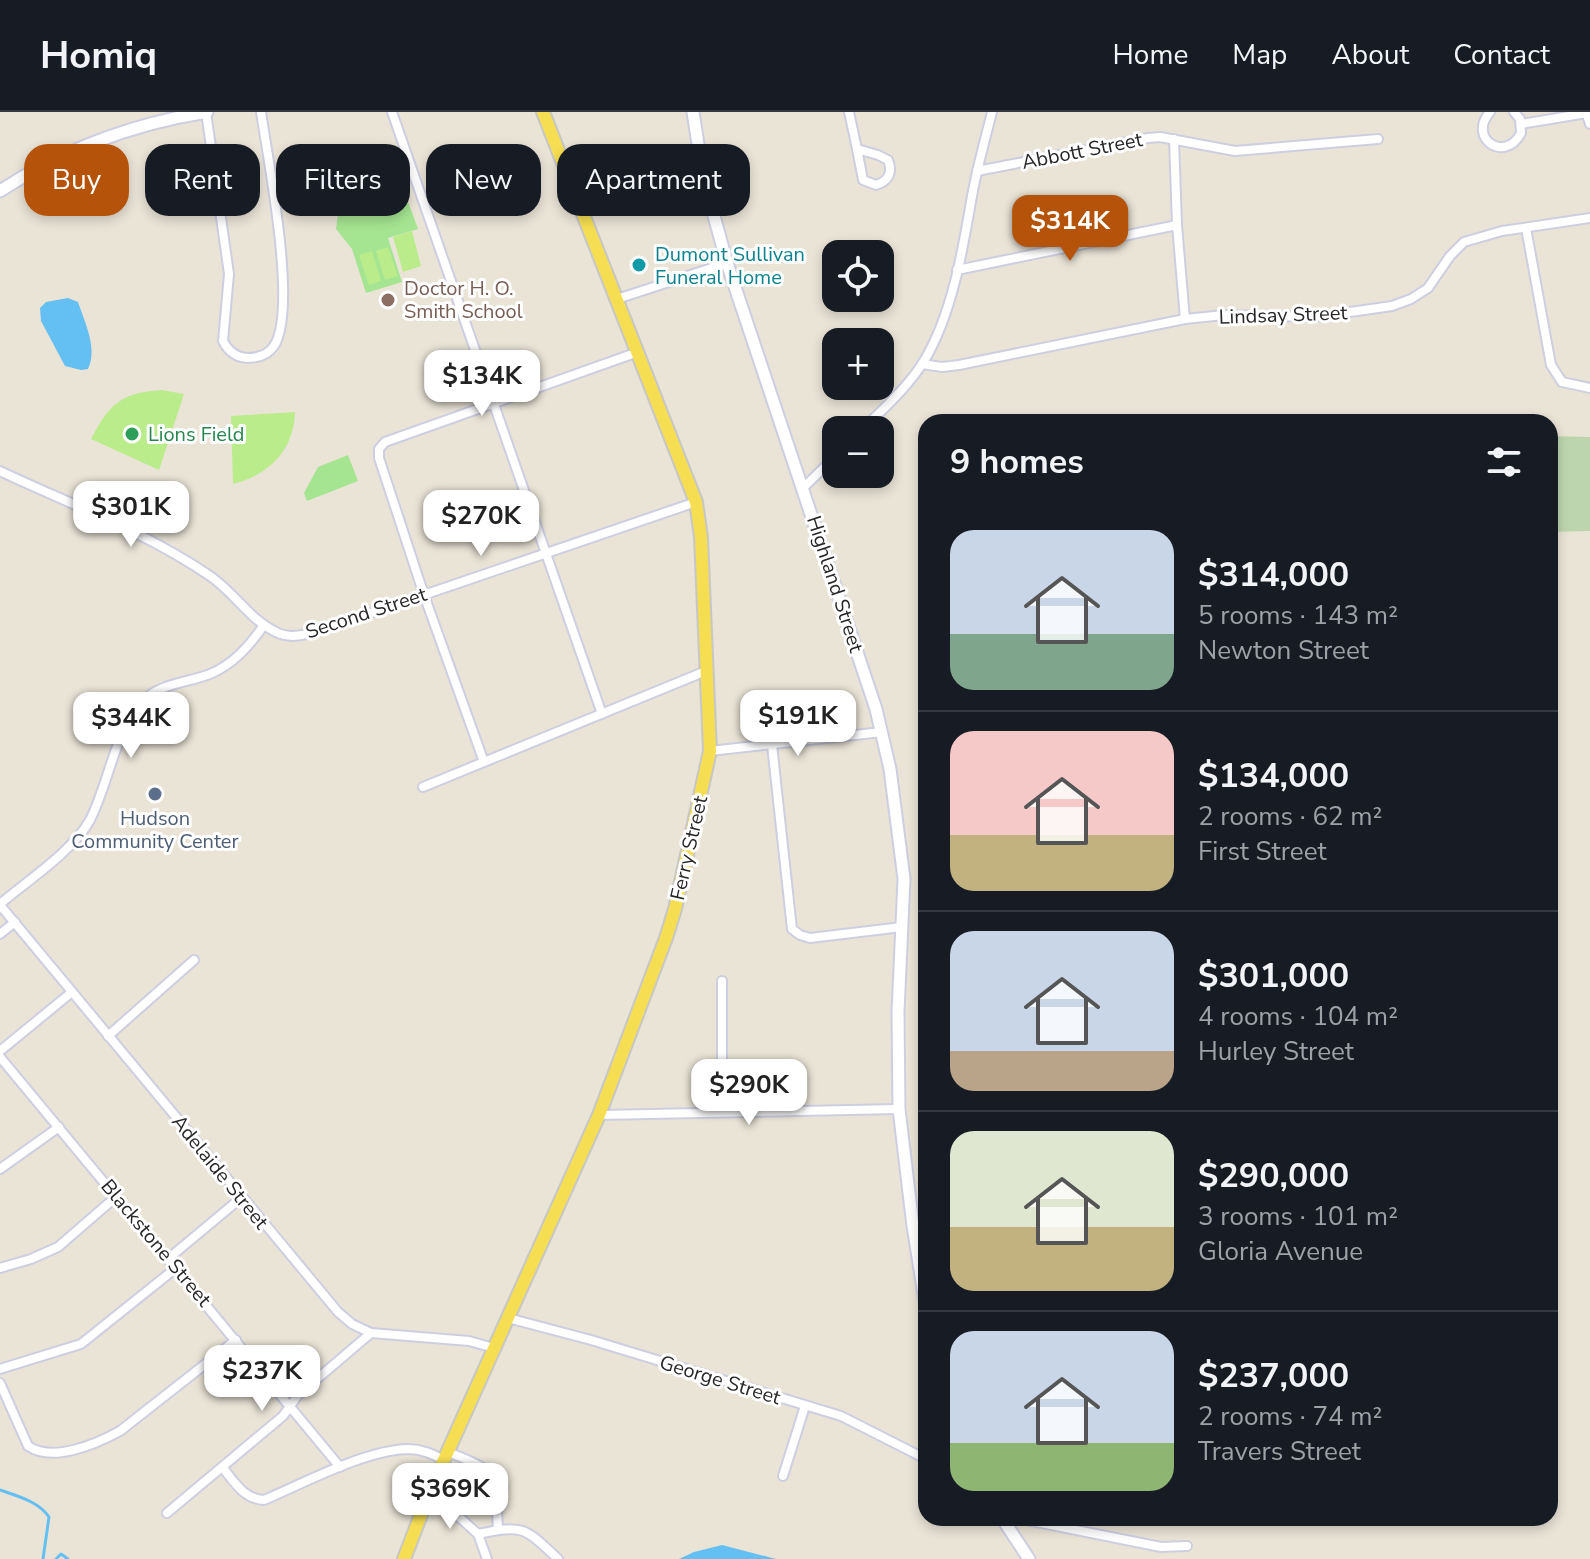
<!DOCTYPE html>
<html lang="en">
<head>
<meta charset="utf-8">
<style>
	:root { --surface:#171b24; --page:#20242c; --text:#f1f3f6; --muted:#9ea1a6; --line:#363941; --accent:#b45309 }
	body { margin:0; font-family:"Nunito Sans",sans-serif; background:var(--page); color:var(--text); height:100vh; display:flex; flex-direction:column; font-size:30px; white-space:nowrap }
	* { box-sizing:border-box; margin:0 }
	p { font-size:26px; color:var(--muted) }
	.icon { flex:none; width:44px; height:44px; fill:none; stroke:currentColor; stroke-width:2; stroke-linecap:round; stroke-linejoin:round }
	.map { position:relative; flex:1; overflow:hidden }
	.details { position:absolute; left:918px; top:302px; width:640px; height:1112px; display:flex; flex-direction:column; background:var(--surface); border-radius:24px; box-shadow:0 4px 12px #0003 }
	.details>* { flex:none }
	.hud { position:absolute; left:24px; top:32px; width:760px; height:72px; display:flex; gap:16px }
	.tools { position:absolute; left:822px; top:128px; display:grid; gap:16px }
	.tools a { display:grid; place-items:center; width:72px; height:72px; border-radius:16px; background:var(--surface); box-shadow:0 4px 12px #0003; font-size:40px }
	.price { position:absolute; translate:-50% -68px; padding:0 18px; border-radius:16px; background:#fff; color:#222; font-size:26px; line-height:52px; filter:drop-shadow(0 2px 4px #0008) }
	.price::after { content:''; position:absolute; left:50%; top:48px; width:24px; height:18px; margin-left:-12px; background:inherit; clip-path:polygon(0 0,100% 0,50% 100%) }
	.price.active { background:var(--accent); color:#fff }
	ul { padding:0; list-style:none }
	li { display:flex; align-items:center; gap:24px; height:200px; padding:0 32px }
	li+li { border-top:2px solid var(--line) }
	li span { display:grid; place-items:center; flex:none; width:224px; height:160px; border-radius:24px; color:#555 }
	li>.icon { margin-inline-start:auto }
	span .icon { width:96px; height:96px; fill:#fffc; stroke-width:1 }
	li b { font-size:34px }
	h2 { display:flex; justify-content:space-between; align-items:center; height:96px; padding:0 32px; font-size:34px }
	.pill { padding:0 28px; border-radius:24px; background:var(--surface); box-shadow:0 4px 12px #0003; font-size:28px; line-height:72px }
	.pill.active { background:var(--accent); color:#fff }
	header { display:flex; align-items:center; gap:48px; box-sizing:border-box; height:112px; padding:0 40px; background:var(--surface); border-bottom:2px solid var(--line) }
	header strong { font-size:38px }
	nav { display:flex; gap:44px; margin-inline-start:auto; font-size:28px }
	.map>svg:first-child { display:block }
	.green { fill:#a5e491 }
	.cemetery { fill:#bdd5ae }
	.pitch { fill:#baec8b }
	.water { fill:#64bff2 }
	.lines { fill:none; stroke-linecap:round; stroke-linejoin:round }
	.stream { stroke:#64bff2; stroke-width:3 }
	.street-casing { stroke:#cdcfe1; stroke-width:12 }
	.secondary-casing { stroke:#cdcfe1; stroke-width:15 }
	.primary-casing { stroke:#c7c7c7; stroke-width:16 }
	.street { stroke:#fff; stroke-width:8 }
	.secondary { stroke:#fff; stroke-width:11 }
	.primary { stroke:#f5de52; stroke-width:12 }
	.culture-dot { fill:#0f9aa8; stroke:#fff; stroke-width:3 }
	.education-dot { fill:#8d6e63; stroke:#fff; stroke-width:3 }
	.leisure-dot { fill:#2e9e5b; stroke:#fff; stroke-width:3 }
	.service-dot { fill:#5c6f8a; stroke:#fff; stroke-width:3 }
	.labels { text-anchor:middle; dominant-baseline:central; stroke-width:6; stroke-linejoin:round; paint-order:stroke }
	.street-label { font-size:20px; fill:#272727; stroke:#fff }
	.culture-label { font-size:20px; fill:#0d838f; stroke:#fff; text-anchor:start }
	.education-label { font-size:20px; fill:#785e54; stroke:#fff; text-anchor:start }
	.leisure-label { font-size:20px; fill:#27864d; stroke:#fff; text-anchor:start }
	.service-label { font-size:20px; fill:#4e5e75; stroke:#fff }
</style>
</head>
<body>
<header>
<strong>Homiq</strong>
<nav><a>Home</a><a>Map</a><a>About</a><a>Contact</a></nav>
</header>
<div class="map">
<svg width="1590" height="1447" viewBox="0 0 1590 1447">
	<rect width="100%" height="100%" fill="#eae4d7"/>
	<g class="green">
		<polygon points="395,80 406,84 418,117 388,126 402,170 366,181 352,137 336,117 339,95"/>
		<polygon points="348,343 358,369 307,389 304,381 318,355"/>
	</g>
	<polygon class="cemetery" points="1550,324 1590,325 1590,419 1550,420"/>
	<g class="pitch">
		<polygon points="412,119 421,154 403,160 393,125"/>
		<polygon points="388,135 398,164 385,168 376,139"/>
		<polygon points="372,139 381,169 369,173 359,143"/>
		<path d="M162 278 184 282 159 358 91 327C110 291 121 281 162 278Z"/>
		<path d="M295 300C294 338 269 363 233 372L231 304Z"/>
	</g>
	<g class="water">
		<path d="M68 186 78 190C85 211 98 237 88 257L81 258 65 254 41 209 40 196 46 190Z"/>
		<polygon points="722,1433 776,1447 679,1447 694,1440"/>
	</g>
	<g class="lines">
		<g class="stream">
			<path d="M0 1378C17 1384 38 1389 49 1405L43 1447"/>
			<polyline points="56,1447 61,1442 68,1447"/>
		</g>
		<g class="street-casing">
			<g id="street">
				<path d="M206 0 229 162 223 229C228 239 235 245 247 246 258 246 268 243 274 234 298 197 268 48 261 0"/>
				<polyline points="392,0 602,602"/>
				<polyline points="849,0 857,37"/>
				<path d="M1490 0C1467 26 1505 52 1521 21L1520 7 1514 0"/>
				<polyline points="1586,0 1590,12"/>
				<polyline points="1521,12 1587,1"/>
				<polyline points="1174,27 1177,113 1185,207"/>
				<path d="M857 37 878 43 888 48C893 60 889 69 876 73L863 68Z"/>
				<polyline points="977,59 1148,26 1160,25 1235,39 1378,27"/>
				<polyline points="1526,116 1551,253 1562,270 1590,276"/>
				<polyline points="957,158 1177,113"/>
				<polyline points="617,187 727,151"/>
				<polyline points="922,252 942,255 959,253 1185,207 1224,203 1315,205 1392,194 1411,187 1428,176 1450,144 1464,130 1502,119 1590,106"/>
				<path d="M862 318C883 297 908 275 924 249 952 203 963 137 972 84 977 56 985 28 992 0"/>
				<path d="M0 359C70 392 146 420 210 464 234 480 250 508 276 520 291 528 308 522 324 517L696 390"/>
				<polyline points="803,376 836,344"/>
				<polyline points="772,633 792,817 800,823 810,826 902,815"/>
				<polyline points="710,639 882,620"/>
				<polyline points="484,650 424,483 379,346 379,337 385,330 638,240"/>
				<polyline points="423,675 706,559"/>
				<path d="M0 792C27 769 73 739 90 708 109 671 114 621 142 590 159 571 188 571 210 562 234 552 250 533 264 513"/>
				<polyline points="0,793 338,1200 352,1212 371,1221 469,1229 494,1236"/>
				<polyline points="0,822 15,810"/>
				<polyline points="722,869 722,999"/>
				<polyline points="108,924 194,848"/>
				<polyline points="0,939 72,880"/>
				<polyline points="0,945 340,1355"/>
				<polyline points="599,1003 899,997"/>
				<polyline points="0,1057 59,1015"/>
				<polyline points="169,1146 241,1086"/>
				<polyline points="0,1156 31,1147 58,1135 117,1084"/>
				<polyline points="508,1206 591,1228 841,1304 926,1347"/>
				<polyline points="0,1257 81,1232 176,1156"/>
				<path d="M0 1271 28 1334C53 1351 96 1332 120 1319L236 1228"/>
				<path d="M448 1340C470 1349 490 1355 503 1376L497 1398 498 1418"/>
				<path d="M223 1356C235 1371 244 1387 264 1388 304 1371 365 1338 408 1337 422 1337 432 1342 444 1348"/>
				<polyline points="783,1364 805,1294"/>
				<polyline points="430,1379 478,1422 487,1447"/>
				<polyline points="167,1401 283,1304 298,1283 371,1221"/>
				<polyline points="1016,1406 1161,1435 1187,1434"/>
				<path d="M478 1422C524 1412 525 1416 558 1447"/>
			</g>
		</g>
		<g class="secondary-casing">
			<g id="secondary">
				<polyline points="693,0 703,64 727,151 876,597 890,657 904,767 898,900 899,997 913,1114 926,1195"/>
				<path d="M0 79C64 37 131 12 207 0"/>
				<polyline points="1002,1406 1029,1447"/>
			</g>
		</g>
		<g class="primary-casing">
			<polyline id="primary" points="404,1447 430,1379 599,1003 666,826 675,797 710,639 701,425 696,390 543,0"/>
		</g>
		<use href="#street" class="street"/>
		<use href="#secondary" class="secondary"/>
		<use href="#primary" class="primary"/>
	</g>
	<circle class="culture-dot" cx="639" cy="153" r="8"/>
	<circle class="education-dot" cx="388" cy="188" r="8"/>
	<circle class="leisure-dot" cx="132" cy="322" r="8"/>
	<circle class="service-dot" cx="155" cy="682" r="8"/>
	<g class="labels">
		<g class="street-label">
			<text transform="translate(1082 39) rotate(-11)">Abbott Street</text>
			<text transform="translate(1283 203) rotate(-2)">Lindsay Street</text>
			<text transform="translate(835 472) rotate(72)">Highland Street</text>
			<text transform="translate(366 501) rotate(-18)">Second Street</text>
			<text transform="translate(689 736) rotate(-77)">Ferry Street</text>
			<text transform="translate(220 1060) rotate(51)">Adelaide Street</text>
			<text transform="translate(156 1131) rotate(50)">Blackstone Street</text>
			<text transform="translate(720 1268) rotate(17)">George Street</text>
		</g>
		<g class="culture-label">
			<text x="655" y="142">Dumont Sullivan<tspan x="655" dy="23">Funeral Home</tspan></text>
		</g>
		<g class="education-label">
			<text x="404" y="176">Doctor H. O.<tspan x="404" dy="23">Smith School</tspan></text>
		</g>
		<g class="leisure-label">
			<text x="148" y="322">Lions Field</text>
		</g>
		<g class="service-label">
			<text x="155" y="706">Hudson<tspan x="155" dy="23">Community Center</tspan></text>
		</g>
	</g>
</svg>
<div class="tools">
<a><svg class="icon" aria-label="locate" viewBox="0 0 24 24"><circle cx="12" cy="12" r="6"/><path d="M12 2v4M12 18v4M2 12h4M18 12h4"/></svg></a>
<a>+</a>
<a>−</a>
</div>
<b class="price active" style="left:1070px;top:151px">$314K</b>
<b class="price" style="left:482px;top:306px">$134K</b>
<b class="price" style="left:131px;top:437px">$301K</b>
<b class="price" style="left:481px;top:446px">$270K</b>
<b class="price" style="left:798px;top:646px">$191K</b>
<b class="price" style="left:131px;top:648px">$344K</b>
<b class="price" style="left:749px;top:1015px">$290K</b>
<b class="price" style="left:262px;top:1301px">$237K</b>
<b class="price" style="left:450px;top:1419px">$369K</b>
<div class="hud">
<a class="pill active">Buy</a>
<a class="pill">Rent</a>
<a class="pill">Filters</a>
<a class="pill">New</a>
<a class="pill">Apartment</a>
</div>
<section class="details">
<h2>9 homes<svg class="icon" aria-label="filters" viewBox="0 0 24 24"><path d="M4 7h16M4 17h16"/><circle cx="9" cy="7" r="2"/><circle cx="15" cy="17" r="2"/></svg></h2>
<ul>
<li><span style="background:linear-gradient(#c9d6e8 65%,#7fa58c 0)"><svg class="icon" aria-label="home" viewBox="0 0 24 24"><path d="M3 11l9-7 9 7M6 9v11h12V9"/></svg></span><div><b>$314,000</b><p>5 rooms · 143 m²</p><p>Newton Street</p></div></li>
<li><span style="background:linear-gradient(#f6c9c9 65%,#c2b280 0)"><svg class="icon" aria-label="home" viewBox="0 0 24 24"><path d="M3 11l9-7 9 7M6 9v11h12V9"/></svg></span><div><b>$134,000</b><p>2 rooms · 62 m²</p><p>First Street</p></div></li>
<li><span style="background:linear-gradient(#c9d6e8 75%,#b9a48a 0)"><svg class="icon" aria-label="home" viewBox="0 0 24 24"><path d="M3 11l9-7 9 7M6 9v11h12V9"/></svg></span><div><b>$301,000</b><p>4 rooms · 104 m²</p><p>Hurley Street</p></div></li>
<li><span style="background:linear-gradient(#dfe7d0 60%,#c2b280 0)"><svg class="icon" aria-label="home" viewBox="0 0 24 24"><path d="M3 11l9-7 9 7M6 9v11h12V9"/></svg></span><div><b>$290,000</b><p>3 rooms · 101 m²</p><p>Gloria Avenue</p></div></li>
<li><span style="background:linear-gradient(#c9d6e8 70%,#8fb573 0)"><svg class="icon" aria-label="home" viewBox="0 0 24 24"><path d="M3 11l9-7 9 7M6 9v11h12V9"/></svg></span><div><b>$237,000</b><p>2 rooms · 74 m²</p><p>Travers Street</p></div></li>
</ul>
</section>
</div>
</body>
</html>
